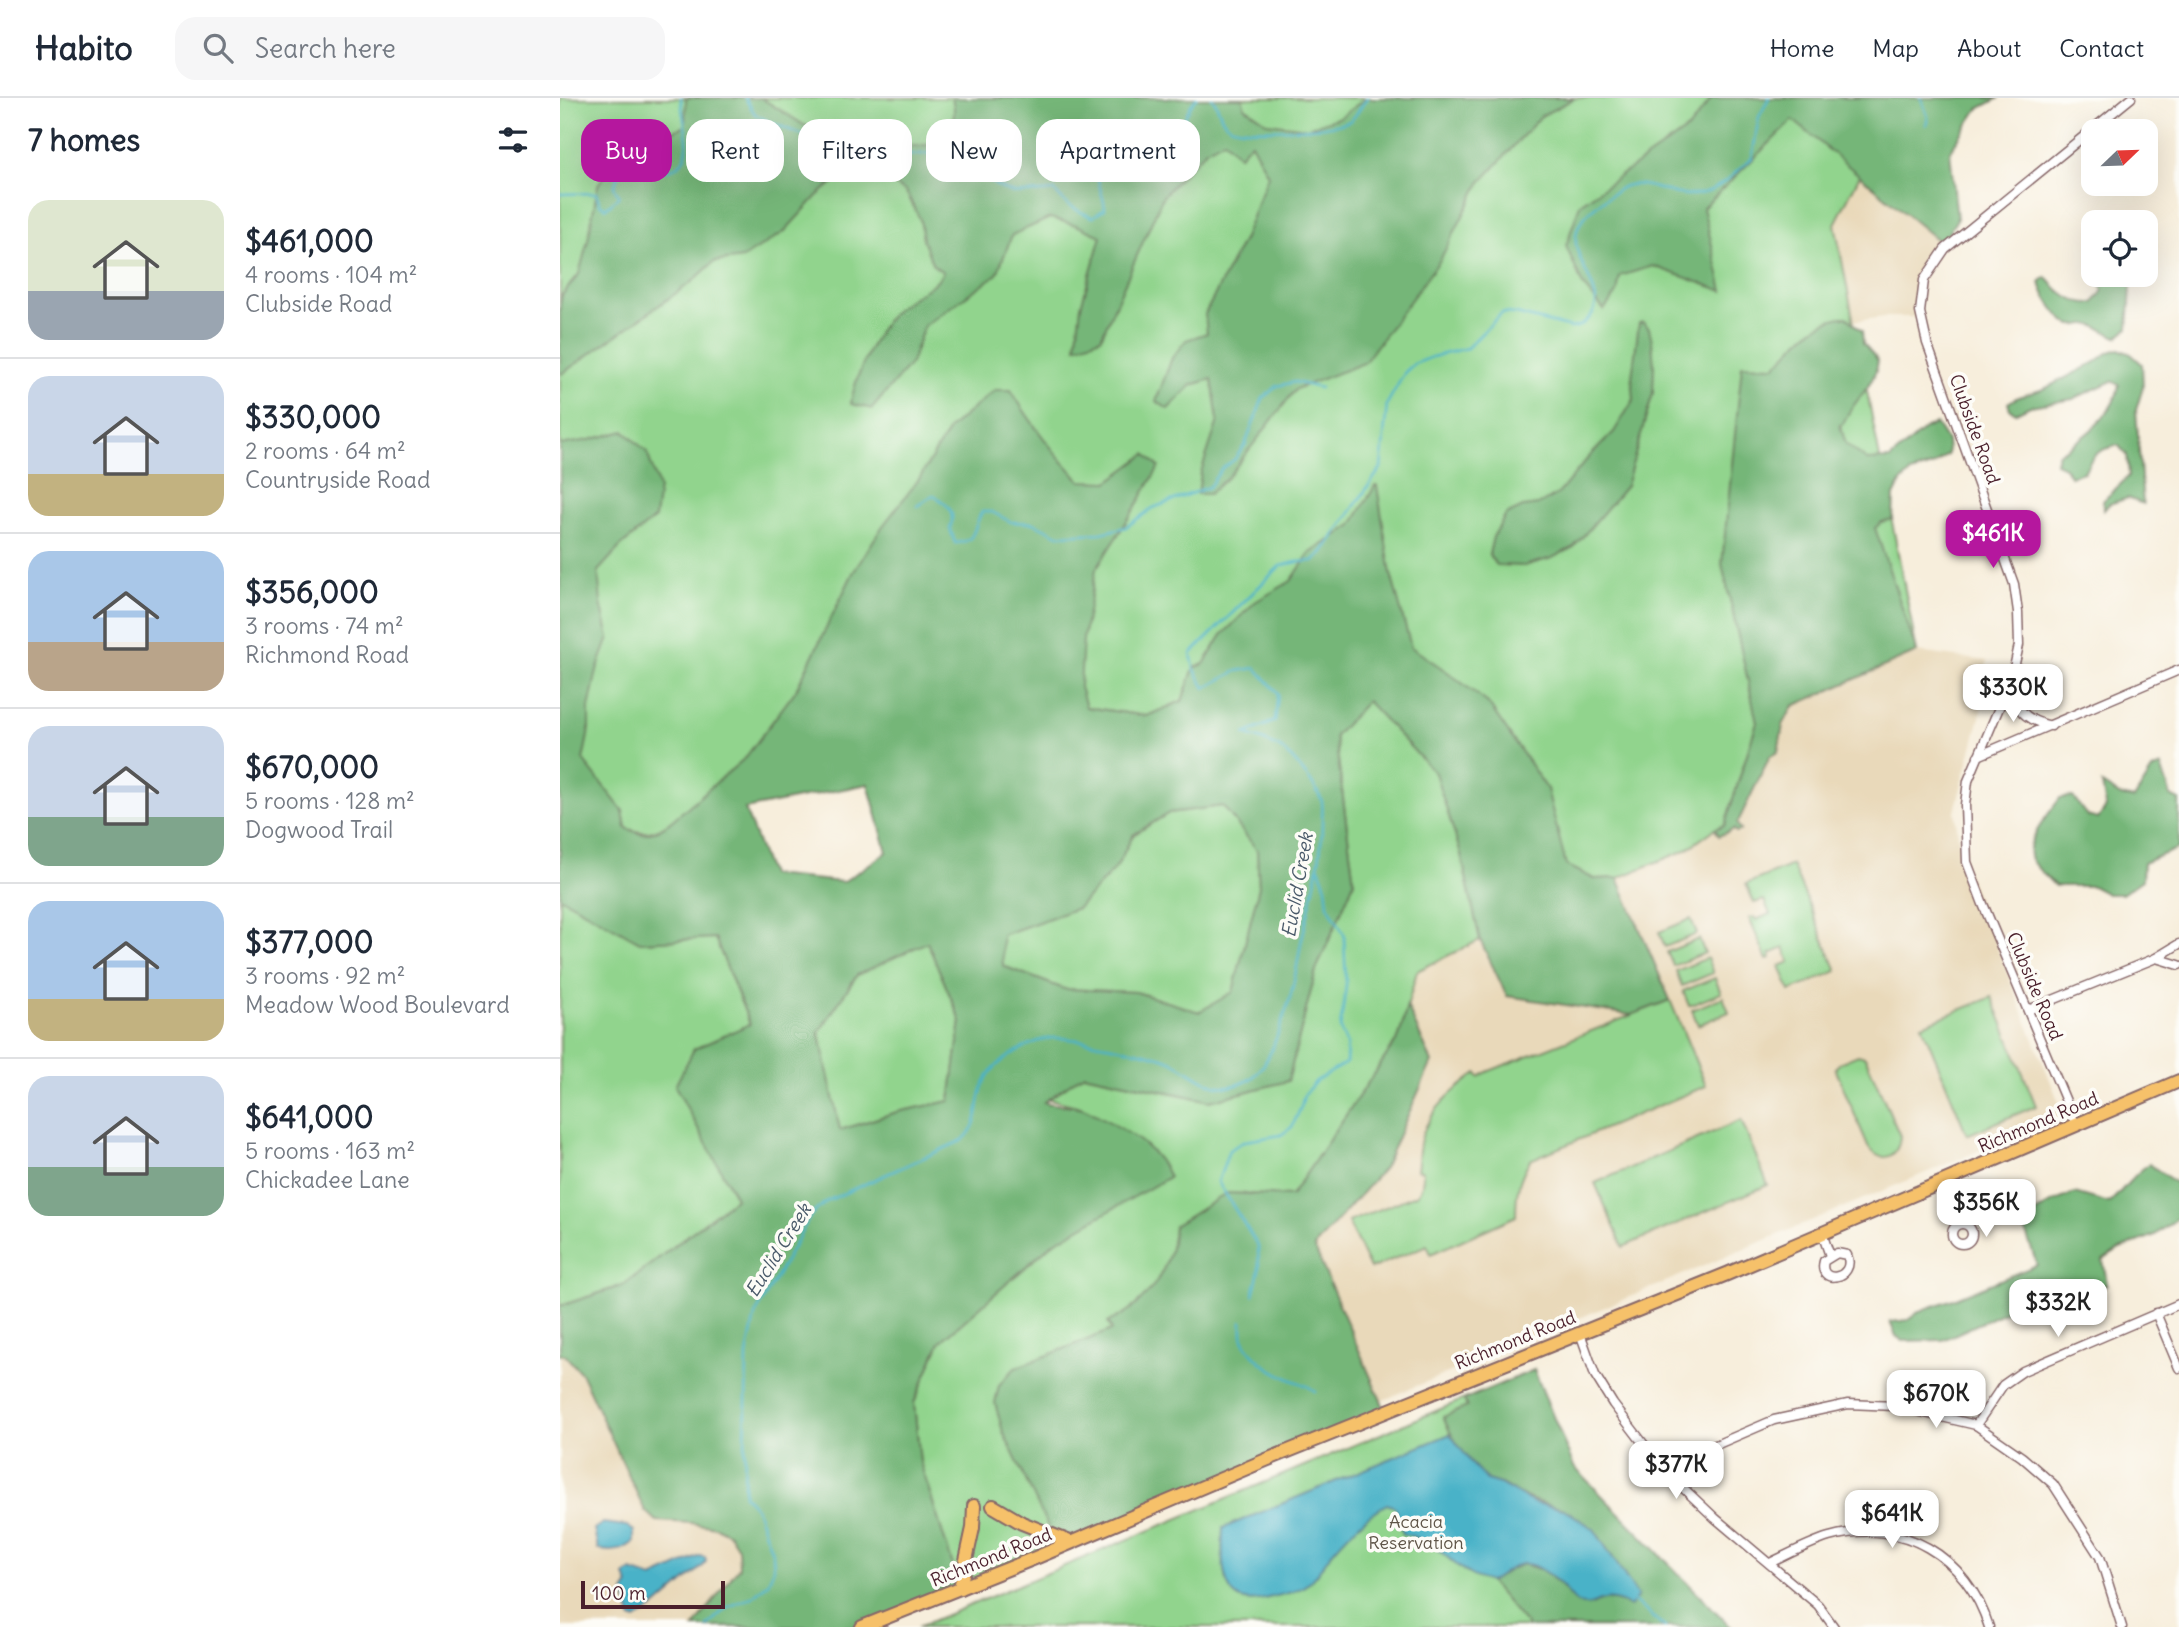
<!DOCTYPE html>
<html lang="en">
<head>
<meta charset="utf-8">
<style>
	:root { --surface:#fff; --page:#f6f6f7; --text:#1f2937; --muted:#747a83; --line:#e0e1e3; --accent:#b5179e }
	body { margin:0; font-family:Delius,sans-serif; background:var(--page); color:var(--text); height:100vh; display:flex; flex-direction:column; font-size:26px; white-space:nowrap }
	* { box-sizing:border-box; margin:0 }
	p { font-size:23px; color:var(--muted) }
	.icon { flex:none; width:38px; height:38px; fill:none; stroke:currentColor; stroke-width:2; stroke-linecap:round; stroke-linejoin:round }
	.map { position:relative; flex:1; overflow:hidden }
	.details { display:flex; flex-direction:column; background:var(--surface); width:560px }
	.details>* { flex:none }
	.hud { position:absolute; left:21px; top:21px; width:665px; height:63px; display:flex; gap:14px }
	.needle { width:46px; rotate:67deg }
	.fabs { position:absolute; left:1521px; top:21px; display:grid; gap:14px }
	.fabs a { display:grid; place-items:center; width:77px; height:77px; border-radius:14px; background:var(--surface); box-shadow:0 7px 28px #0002; font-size:35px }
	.scale { position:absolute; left:21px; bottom:18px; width:144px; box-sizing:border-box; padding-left:7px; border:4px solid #4a1f2b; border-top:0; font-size:19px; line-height:24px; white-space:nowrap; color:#4a1f2b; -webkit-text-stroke:5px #fdfcf7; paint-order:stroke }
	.price { position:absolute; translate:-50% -60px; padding:0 16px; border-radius:14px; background:#fff; color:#222; font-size:23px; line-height:46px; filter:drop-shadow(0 2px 4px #0008) }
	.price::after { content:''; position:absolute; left:50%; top:42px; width:21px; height:16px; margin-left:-10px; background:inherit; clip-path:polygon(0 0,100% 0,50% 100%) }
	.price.selected { background:var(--accent); color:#fff }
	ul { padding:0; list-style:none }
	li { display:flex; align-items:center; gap:21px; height:175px; padding:0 28px }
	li+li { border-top:2px solid var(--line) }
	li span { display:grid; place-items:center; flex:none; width:196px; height:140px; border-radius:21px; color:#555 }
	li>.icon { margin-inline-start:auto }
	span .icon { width:84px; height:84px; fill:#fffc; stroke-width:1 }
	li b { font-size:30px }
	h2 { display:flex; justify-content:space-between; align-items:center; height:84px; padding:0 28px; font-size:30px }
	.chip { padding:0 24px; border-radius:21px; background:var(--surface); box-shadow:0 7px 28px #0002; font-size:24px; line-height:63px }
	.chip.selected { background:var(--accent); color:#fff }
	header { display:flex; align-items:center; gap:42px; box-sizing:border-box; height:98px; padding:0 35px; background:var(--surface); border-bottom:2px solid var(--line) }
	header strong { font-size:33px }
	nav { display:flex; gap:38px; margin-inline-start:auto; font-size:24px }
	.search { width:490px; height:63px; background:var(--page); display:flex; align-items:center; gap:18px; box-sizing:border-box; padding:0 24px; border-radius:21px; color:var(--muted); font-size:26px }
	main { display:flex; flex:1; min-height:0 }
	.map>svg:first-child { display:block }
	.built { fill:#e9d9ba }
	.green { fill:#91d48d; stroke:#6e7a5c; stroke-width:2 }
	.forest { fill:#74b678; stroke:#5f6a52; stroke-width:2; fill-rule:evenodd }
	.water { fill:#4ab2c8; stroke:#4a687a; stroke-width:2 }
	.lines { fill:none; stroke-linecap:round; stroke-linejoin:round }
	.stream { stroke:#4ab2c8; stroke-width:2.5 }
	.street-casing { stroke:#876769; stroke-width:11 }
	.primary-casing { stroke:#876769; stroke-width:16 }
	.street { stroke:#fff; stroke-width:8 }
	.primary { stroke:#f6c16b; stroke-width:12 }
	.labels { text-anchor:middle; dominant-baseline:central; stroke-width:7; stroke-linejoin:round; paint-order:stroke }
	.street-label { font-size:18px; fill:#4a1f2b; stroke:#fdfcf7 }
	.park-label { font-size:18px; fill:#5f5548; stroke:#fdfcf7 }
	.water-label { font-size:19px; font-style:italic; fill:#4a5a6a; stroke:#fdfcf7 }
</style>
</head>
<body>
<header>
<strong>Habito</strong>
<div class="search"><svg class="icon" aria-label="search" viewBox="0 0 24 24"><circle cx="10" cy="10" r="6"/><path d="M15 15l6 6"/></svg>Search here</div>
<nav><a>Home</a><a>Map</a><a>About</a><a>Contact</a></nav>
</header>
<main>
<section class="details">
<h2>7 homes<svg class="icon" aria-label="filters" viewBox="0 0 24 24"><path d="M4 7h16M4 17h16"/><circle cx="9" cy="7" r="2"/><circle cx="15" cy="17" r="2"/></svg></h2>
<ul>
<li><span style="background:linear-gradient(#dfe7d0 65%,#9aa5b1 0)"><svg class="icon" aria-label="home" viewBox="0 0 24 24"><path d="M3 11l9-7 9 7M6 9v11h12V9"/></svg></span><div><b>$461,000</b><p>4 rooms · 104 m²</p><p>Clubside Road</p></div></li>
<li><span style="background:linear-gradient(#c9d6e8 70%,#c2b280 0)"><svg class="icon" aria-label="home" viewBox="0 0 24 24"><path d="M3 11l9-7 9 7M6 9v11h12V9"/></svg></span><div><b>$330,000</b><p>2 rooms · 64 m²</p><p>Countryside Road</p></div></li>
<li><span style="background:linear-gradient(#a9c7e8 65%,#b9a48a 0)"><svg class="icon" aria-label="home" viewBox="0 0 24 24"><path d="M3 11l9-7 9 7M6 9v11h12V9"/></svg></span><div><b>$356,000</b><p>3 rooms · 74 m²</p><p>Richmond Road</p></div></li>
<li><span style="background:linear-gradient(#c9d6e8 65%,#7fa58c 0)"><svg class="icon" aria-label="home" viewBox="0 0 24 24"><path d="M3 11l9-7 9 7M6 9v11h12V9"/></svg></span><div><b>$670,000</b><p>5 rooms · 128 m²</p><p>Dogwood Trail</p></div></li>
<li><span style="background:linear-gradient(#a9c7e8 70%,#c2b280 0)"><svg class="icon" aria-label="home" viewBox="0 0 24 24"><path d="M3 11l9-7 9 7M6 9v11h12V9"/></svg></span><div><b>$377,000</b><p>3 rooms · 92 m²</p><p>Meadow Wood Boulevard</p></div></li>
<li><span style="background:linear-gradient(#c9d6e8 65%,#7fa58c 0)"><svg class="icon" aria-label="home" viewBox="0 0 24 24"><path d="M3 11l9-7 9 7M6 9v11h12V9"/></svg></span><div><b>$641,000</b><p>5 rooms · 163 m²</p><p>Chickadee Lane</p></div></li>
</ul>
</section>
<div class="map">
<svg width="1619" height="1529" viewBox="0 0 1619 1529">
	<rect width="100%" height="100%" fill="#fdfcf7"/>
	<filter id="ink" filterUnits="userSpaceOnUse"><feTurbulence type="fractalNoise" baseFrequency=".0143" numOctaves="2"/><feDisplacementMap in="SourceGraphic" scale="14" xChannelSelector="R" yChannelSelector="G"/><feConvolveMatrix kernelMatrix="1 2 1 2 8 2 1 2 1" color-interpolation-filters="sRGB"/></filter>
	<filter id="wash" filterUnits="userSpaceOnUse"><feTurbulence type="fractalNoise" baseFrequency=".00686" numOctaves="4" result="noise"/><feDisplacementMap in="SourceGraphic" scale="28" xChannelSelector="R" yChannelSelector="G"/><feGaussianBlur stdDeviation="1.57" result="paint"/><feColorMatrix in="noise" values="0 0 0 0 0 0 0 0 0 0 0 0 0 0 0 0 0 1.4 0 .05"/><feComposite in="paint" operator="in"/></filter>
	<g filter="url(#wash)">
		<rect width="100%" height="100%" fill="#f7eedc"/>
		<g class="built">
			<polygon points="1233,22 1382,146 1360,175 1355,219 1324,219 1294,223 1260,268"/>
			<polygon points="1357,554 1427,563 1420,619 1395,713 1400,751 1403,764 1504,1017 821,1303 731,1098 839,939 857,873 920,842 948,898 1110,901 1058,780 1126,752 1197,624"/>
			<polygon points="0,1256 5,1257 21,1275 85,1413 156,1429 169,1436 178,1450 179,1469 134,1529 0,1529"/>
		</g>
		<g class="green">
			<path d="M0 0H1339L1275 126 1357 554 1197 624 1165 727 1155 731 1126 752 1058 780 1034 781 927 728 876 676 901 756 920 842 857 873 839 939 731 1098 667 1095 614 1128C612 1171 588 1206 549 1224L552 1232 510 1250 455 1270 492 1436 498 1450 400 1490 360 1364 354 1305 380 1244 493 1145 608 1078 521 1009 489 1001 523 976 650 1003 728 983 756 872 794 784 775 638 806 603 736 530 634 570 622 603 587 618 526 609 109 725C93 735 84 737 66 730L63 713 0 646Z"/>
			<polygon points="663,708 697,752 699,789 673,895 639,914 576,894 504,891 443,868 441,837 518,810 557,768 573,737 609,715"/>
			<polygon points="1232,767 1277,873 1230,893 1220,868 1230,864 1224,850 1210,856 1211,860 1207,862 1189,820 1194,819 1196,822 1210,816 1204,802 1194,805 1186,786"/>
			<polygon points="0,799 80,844 155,840 190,927 134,951 176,1100 64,1187 0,1208"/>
			<polygon points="1131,821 1137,836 1105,849 1099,834"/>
			<polygon points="1139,841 1145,855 1113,868 1107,854"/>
			<polygon points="367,843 401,923 390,1003 337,1014 280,1032 259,934 297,877"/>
			<polygon points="1147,860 1153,875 1122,888 1116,873"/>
			<polygon points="1155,880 1161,895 1129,908 1123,893"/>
			<polygon points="1163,899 1169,914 1138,927 1132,912"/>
			<polygon points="1432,899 1476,1008 1407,1037 1362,927"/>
			<path d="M1110 902 1146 988 970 1062C958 1082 956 1095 956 1118L871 1156 867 1147 810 1171 788 1124 856 1097C863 1090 863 1083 863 1073L857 1072C859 1061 858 1048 862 1038 871 1010 894 992 917 975L919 979 927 974Z"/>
			<path d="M1298 957 1305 959 1307 963 1340 1038C1339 1060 1321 1067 1308 1048L1275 970 1281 964Z"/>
			<polygon points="1181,1022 1208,1087 1063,1149 1035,1085"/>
			<polygon points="974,1272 1000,1529 358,1529"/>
		</g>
		<g class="forest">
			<path d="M126 0H201L244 27 312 46 333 45 355 48 377 46C391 33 398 19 392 0H682L685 9 708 25 747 30 780 19 806 0H1015L981 18 920 85 880 162 804 265 736 291 668 379 649 396H638L641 374 658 323 652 281 632 287 608 311 596 303 612 260 626 242 647 235 645 216 684 140 708 77 691 45 679 58 664 42 646 52 603 98 541 240 516 249 521 208 541 138 516 127 490 120 452 137 437 176 364 228 351 265 312 311 291 306C294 281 317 229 336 212 351 197 372 193 383 174L373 167 363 142 360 121 346 94 320 77 281 78 257 98 224 134 183 160 154 164 132 184 0 277V207L2 197 19 176 28 142 38 87 53 63 92 42 125 28Z"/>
			<polygon points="1152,0 1439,0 1418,11 1390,53 1397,121 1382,146 1233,22 1143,110 1163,193 1093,168 1060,178 1057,195 1044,212 1023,188 1006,148 1020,106 1129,30"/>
			<path d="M1540 177H1572L1568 230 1557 239C1548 235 1535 226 1526 226 1520 226 1515 229 1509 226 1498 220 1482 196 1480 184L1486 179C1501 196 1511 206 1534 205L1543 192 1538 182Z"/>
			<path d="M1281 219H1287L1302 233 1303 245 1318 262C1315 291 1293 300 1283 326L1280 327 1286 346 1307 362 1330 361 1366 330 1376 326 1387 343 1388 356 1374 367 1351 375 1341 384 1334 398 1333 421 1322 424 1315 430 1357 554 1233 608 1223 627 1218 654 1210 658 1177 726 1181 732 1176 734 1174 731 1159 738 1155 731 1165 727 1197 624 1162 466 1182 267 1215 268C1234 248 1253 224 1281 219Z"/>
			<polygon points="1083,224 1089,230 1092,243 1094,268 1093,295 1066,388 1014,449 992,460 964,468 936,467 929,456 933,439 946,417 963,409 978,407 999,395 1028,360 1054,334 1074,301 1072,279 1079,225"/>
			<path d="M1559 251 1571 256 1582 266 1583 289 1576 312 1583 406 1568 400 1549 406 1544 412 1543 403 1569 378 1567 357 1558 347C1538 352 1534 355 1524 374L1510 378 1505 369 1496 365 1498 356C1523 341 1554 318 1559 287L1552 283 1513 301 1470 308 1456 315 1450 311 1448 305 1458 299 1484 291 1536 264 1549 254Z"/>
			<path d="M435 292H451C471 325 493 355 521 383L548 384 586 356 599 369 575 410 536 471 523 541 520 589 526 609 587 618 622 603 634 570 644 566 662 537 695 504 731 483 749 456 792 427 815 388H817L831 476 851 549 889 575 928 605 987 691 1006 767 1034 781 1058 780 1110 902 1071 917 947 898 920 842 901 756 875 675 807 603 775 638 794 784 756 872 728 983 650 1003 524 976 484 1004C496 1008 511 1006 523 1010 531 1013 540 1019 548 1023 573 1037 597 1051 609 1079L493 1145 380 1244 354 1305 360 1364 400 1490 302 1529H134L179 1469 178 1450 169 1436 156 1429 131 1425 96 1423 85 1413 21 1275 5 1257 0 1256V1208L64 1187 176 1100 115 988 134 951 190 926 155 840 80 844 0 799V347L29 342 64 333 87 354 99 390 95 420 60 449 38 473 41 505 49 540 37 572 29 610V633L23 662 63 713 66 730 81 736 95 734 109 725 185 660 236 592 293 475 322 429 359 381 390 330ZM308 686 327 754 283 784 210 777 185 711ZM663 708 697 752 699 789 673 894 639 914 576 894 504 891 443 868 442 837 518 810 557 768 573 737 609 715ZM367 844 401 923 390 1003 337 1014 280 1032 259 934 297 877Z"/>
			<path d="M1601 668 1611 698 1619 702V750L1583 765 1582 782 1562 796H1547L1532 788H1495C1488 780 1478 772 1472 763 1461 746 1490 715 1500 700L1513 699 1527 718 1538 721 1546 709 1542 686 1561 698 1574 701 1592 672Z"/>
			<path d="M847 908 872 964 824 1070 754 1149 826 1314 498 1450 443 1334 435 1305 439 1287 455 1270 552 1232 548 1224C587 1207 612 1171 614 1128L667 1095 731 1098 839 939Z"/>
			<path d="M1589 1066 1619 1087V1119L1595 1137 1560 1151 1543 1162 1547 1186 1479 1213 1462 1206 1383 1242 1343 1243 1336 1238 1330 1224 1348 1222 1360 1213 1396 1200 1477 1167 1461 1120 1471 1118 1493 1104 1515 1095 1549 1105C1564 1092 1573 1076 1589 1066Z"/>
			<path d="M974 1272 1014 1369 1171 1529H968L930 1484 949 1472 963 1466 982 1472 1000 1486 1010 1498 1032 1507C1045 1499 1057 1501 1070 1508L1004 1411C977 1405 967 1401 943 1387 938 1385 932 1385 927 1382 911 1372 890 1336 883 1319L907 1309 904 1302Z"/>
		</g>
		<g class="water">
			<path d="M890 1336 913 1367 927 1382 940 1386 974 1405 1004 1411 1034 1431 1078 1498 1070 1508C1061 1503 1050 1499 1040 1503 1034 1505 1031 1508 1024 1507 1016 1506 1009 1497 1004 1490 996 1481 976 1465 963 1466 952 1467 939 1479 930 1484 923 1482 915 1480 909 1476 882 1459 879 1444 843 1436L835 1409 827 1406C804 1419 788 1436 771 1456 763 1466 757 1478 747 1486 738 1494 723 1496 712 1499 705 1501 693 1504 685 1502 659 1498 662 1448 663 1430Z"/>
			<path d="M43 1425 67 1428 74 1433V1444C64 1452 51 1455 38 1451L34 1431Z"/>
			<polygon points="140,1458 145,1459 146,1463 144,1467 94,1510 76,1522 71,1520 64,1494 69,1486 65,1478 67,1475 72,1473 92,1480"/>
		</g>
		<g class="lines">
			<g class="stream">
				<path d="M185 0 195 16 210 24 235 34 254 40H267L326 60 371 55 398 50C415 66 430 91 455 95 467 96 482 94 495 93 505 107 517 113 533 119L545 111C544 98 538 90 538 77L558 58 599 68C622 55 618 18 637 0"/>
				<path d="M652 0C661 9 658 24 673 29 691 34 777 32 791 22 797 17 802 7 807 0"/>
				<polyline points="1361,0 1368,19 1366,27"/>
				<path d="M0 96 36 95 40 106 46 110 59 98 54 89 59 76C64 75 70 72 75 71 82 71 89 75 97 74 144 70 122 31 121 0"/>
				<path d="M357 408 373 397C386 405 397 413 390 430L395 445C418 444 412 430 422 414H432L451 424 474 425 498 437 541 435 566 429 593 410 649 389 662 370 674 362 685 347 703 300 717 288 735 284 760 290"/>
				<polyline points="693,1197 699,1172 698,1148 658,1084 669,1052 685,1043 721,1037 732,1029 741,1009 744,997 756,983 786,965 787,947 780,931 786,888 784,836 768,807 766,789 759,770"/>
				<path d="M682 1224C682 1229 681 1236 683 1241 691 1260 712 1273 730 1281 741 1286 745 1285 755 1293"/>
				<polyline points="1074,1503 1105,1529"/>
				<path d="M147 1528 166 1510 192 1499 208 1485 214 1470 213 1457 196 1410 184 1397 187 1257 195 1217 251 1117 267 1103 403 1042C429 1018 407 991 441 964 454 954 476 941 493 940 513 939 595 955 613 964 638 977 654 998 685 984 708 974 718 935 726 912 734 891 737 867 741 845 750 806 762 766 762 725 762 719 763 710 762 704 758 690 732 658 720 650 710 644 696 640 685 636L715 623 718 595 696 570 677 573 645 590 634 570 631 556 720 468 737 464 753 463 763 454 821 370 827 306 845 274 854 266 872 259 907 250 942 215 956 216 1011 230C1021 229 1022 227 1029 220 1055 193 996 155 1023 121 1030 112 1038 106 1047 100 1053 96 1059 90 1065 88 1089 81 1114 102 1139 96 1160 92 1177 73 1192 60L1199 19 1209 0"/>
			</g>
		</g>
	</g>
	<g filter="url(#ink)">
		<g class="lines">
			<g class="street-casing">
				<g id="street">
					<path d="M1449 587C1457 612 1464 622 1491 628"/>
					<polyline points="1418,658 1619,572"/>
					<polyline points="1596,860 1619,867"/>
					<polyline points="1468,912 1596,860 1619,846"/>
					<polyline points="1516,1027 1423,806 1407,764 1405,707 1408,683 1452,579 1459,547 1458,514 1454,486 1367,245 1360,214 1364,182 1385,151 1571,0"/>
					<circle cx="1402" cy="1136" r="10"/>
					<polyline points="1262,1135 1270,1158"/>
					<path d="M1277 1155 1287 1157C1297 1181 1257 1188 1264 1163Z"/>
					<polyline points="1596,1215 1619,1270"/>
					<polyline points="1020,1235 1035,1277 1053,1306 1102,1370 1155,1420 1258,1507 1274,1529"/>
					<polyline points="1416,1327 1443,1287 1463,1273 1619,1206"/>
					<polyline points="1102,1370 1214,1322 1288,1306 1335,1308 1416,1327 1462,1359 1493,1386 1540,1459 1562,1529"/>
					<path d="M1210 1465C1229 1456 1249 1445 1269 1439 1342 1419 1407 1458 1429 1529"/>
				</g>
			</g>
			<g class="primary-casing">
				<g id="primary">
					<polyline points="433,1408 462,1425 510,1444"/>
					<polyline points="400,1490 413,1430 414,1408"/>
					<polyline points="302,1529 475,1460 706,1362 1167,1176 1619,983"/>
				</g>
			</g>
			<use href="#street" class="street"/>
			<use href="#primary" class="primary"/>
		</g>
	</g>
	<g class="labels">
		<g class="street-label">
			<text transform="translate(1415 331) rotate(70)">Clubside Road</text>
			<text transform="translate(1475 888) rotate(67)">Clubside Road</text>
			<text transform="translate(1478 1024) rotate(-23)">Richmond Road</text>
			<text transform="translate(955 1242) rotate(-22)">Richmond Road</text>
			<text transform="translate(431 1459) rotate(-22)">Richmond Road</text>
		</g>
		<g class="park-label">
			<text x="856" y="1423">Acacia<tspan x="856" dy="21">Reservation</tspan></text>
		</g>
		<g class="water-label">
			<text transform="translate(737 787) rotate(-80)">Euclid Creek</text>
			<text transform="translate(218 1152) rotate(-58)">Euclid Creek</text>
		</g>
	</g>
</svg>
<div class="fabs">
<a><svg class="needle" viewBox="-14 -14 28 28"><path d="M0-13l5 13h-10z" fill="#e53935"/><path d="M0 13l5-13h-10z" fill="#747a83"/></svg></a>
<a><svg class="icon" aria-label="locate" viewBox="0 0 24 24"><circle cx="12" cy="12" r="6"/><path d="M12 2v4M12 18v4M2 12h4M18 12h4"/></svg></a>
</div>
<div class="scale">100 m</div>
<b class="price selected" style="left:1433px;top:472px">$461K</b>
<b class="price" style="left:1453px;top:626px">$330K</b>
<b class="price" style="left:1426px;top:1141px">$356K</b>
<b class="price" style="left:1498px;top:1241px">$332K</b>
<b class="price" style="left:1376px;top:1332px">$670K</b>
<b class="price" style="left:1116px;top:1403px">$377K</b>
<b class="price" style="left:1332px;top:1452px">$641K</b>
<div class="hud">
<a class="chip selected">Buy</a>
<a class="chip">Rent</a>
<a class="chip">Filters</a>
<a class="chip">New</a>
<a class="chip">Apartment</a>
</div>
</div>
</main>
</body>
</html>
